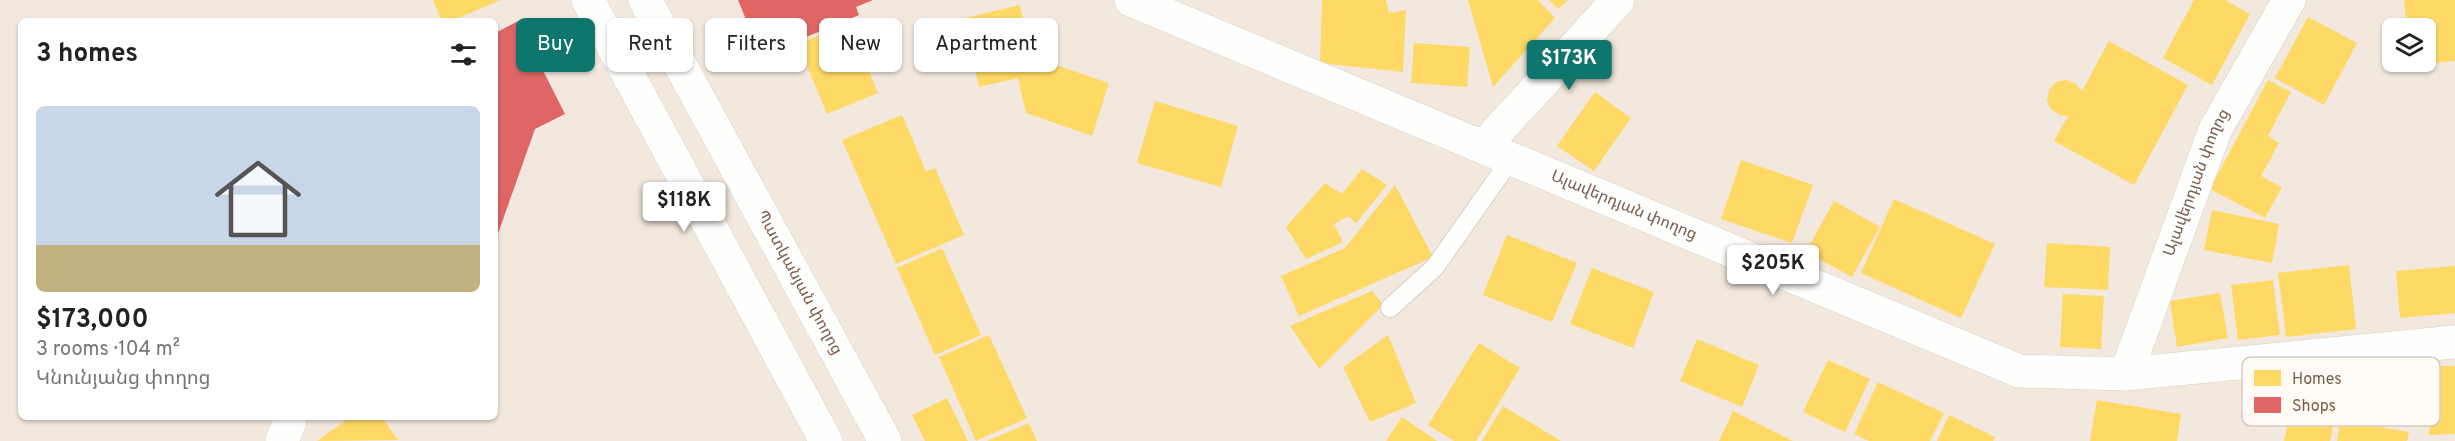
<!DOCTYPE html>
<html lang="en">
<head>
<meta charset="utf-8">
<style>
	:root { --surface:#fff; --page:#f6f6f6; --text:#222; --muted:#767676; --accent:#0f766e }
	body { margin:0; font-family:Overpass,"Noto Sans Armenian",sans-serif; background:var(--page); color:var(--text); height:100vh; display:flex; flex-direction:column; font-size:22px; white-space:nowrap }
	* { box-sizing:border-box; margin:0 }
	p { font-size:20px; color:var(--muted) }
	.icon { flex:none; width:33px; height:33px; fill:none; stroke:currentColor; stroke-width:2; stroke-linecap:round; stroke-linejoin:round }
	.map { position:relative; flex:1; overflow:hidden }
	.details { position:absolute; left:18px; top:18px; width:480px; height:402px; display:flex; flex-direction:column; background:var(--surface); border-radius:9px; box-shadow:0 2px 4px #0004 }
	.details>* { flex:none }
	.hud { position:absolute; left:516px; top:18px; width:570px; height:54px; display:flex; gap:12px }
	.buttons { position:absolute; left:2382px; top:18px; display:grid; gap:12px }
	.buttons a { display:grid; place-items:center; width:54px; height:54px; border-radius:9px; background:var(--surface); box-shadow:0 2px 4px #0004; font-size:30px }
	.price { position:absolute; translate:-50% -51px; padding:0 14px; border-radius:6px; background:#fff; color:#222; font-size:20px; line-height:39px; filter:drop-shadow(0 2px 3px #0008) }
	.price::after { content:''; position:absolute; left:50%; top:36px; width:18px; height:14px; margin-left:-9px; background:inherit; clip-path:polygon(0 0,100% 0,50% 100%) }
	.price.selected { background:var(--accent); color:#fff }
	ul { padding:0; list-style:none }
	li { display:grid; align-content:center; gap:12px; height:318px; padding:0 18px }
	li span { display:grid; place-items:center; height:186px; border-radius:9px; color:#555 }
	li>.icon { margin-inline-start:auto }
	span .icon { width:108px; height:108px; fill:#fffc; stroke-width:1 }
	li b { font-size:26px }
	h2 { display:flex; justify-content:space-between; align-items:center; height:72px; padding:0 18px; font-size:26px }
	.chip { padding:0 21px; border-radius:9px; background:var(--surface); box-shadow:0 2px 4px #0004; font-size:21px; line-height:54px }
	.chip.selected { background:var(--accent); color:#fff }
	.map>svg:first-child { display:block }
	.residential { fill:#f2e8de; fill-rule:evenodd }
	.homes { fill:#ffd966 }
	.shops { fill:#e06666 }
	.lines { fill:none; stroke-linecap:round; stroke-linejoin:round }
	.service-casing { stroke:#d7d1cb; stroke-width:20 }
	.minor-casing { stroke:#d7d1cb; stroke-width:34 }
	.secondary-casing { stroke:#d9d2cb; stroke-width:34 }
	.service { stroke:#fefefd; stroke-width:18 }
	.minor { stroke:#fefefd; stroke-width:33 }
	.secondary { stroke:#fefefd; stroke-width:33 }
	.labels { text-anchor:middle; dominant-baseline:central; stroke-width:6; stroke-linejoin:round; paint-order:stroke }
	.street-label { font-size:16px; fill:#7a5c4d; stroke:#fffaf3 }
	.key { fill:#fffaf3; stroke:#d7cbc1; stroke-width:1.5 }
	.key-label { font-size:16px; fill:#7a5c4d }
</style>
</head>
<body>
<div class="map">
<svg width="2455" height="441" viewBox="0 0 2455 441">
	<rect width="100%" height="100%" fill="#f9f5f0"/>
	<path class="residential" d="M0 0H2455V441H0ZM21 21H495V417H21ZM2392 28H2426V62H2392Z"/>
	<g class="homes">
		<polygon points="433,0 501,0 451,21 442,21"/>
		<polygon points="1322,0 1386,0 1389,13 1406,10 1403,72 1320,63"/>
		<polygon points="1468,0 1538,0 1555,18 1493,87"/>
		<polygon points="1549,0 1568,0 1558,9"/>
		<polygon points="2194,0 2225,0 2250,14 2212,85 2163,58"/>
		<polygon points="2404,0 2455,0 2455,61 2411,65 2410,62 2426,62 2426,28 2407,28"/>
		<polygon points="1020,5 1026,37 1015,39 1017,52 1109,83 1092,136 1026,113 1018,78 979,87 964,18"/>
		<polygon points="2308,17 2357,43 2324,105 2275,78"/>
		<polygon points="849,23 878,93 827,114 798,44"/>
		<polygon points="2109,41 2188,85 2134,185 2054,141 2068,116 2060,115 2051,109 2047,100 2049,90 2056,82 2066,80 2075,83 2082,91"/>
		<polygon points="1414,43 1470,47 1467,87 1411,83"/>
		<polygon points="2268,80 2291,92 2268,136 2279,143 2261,176 2282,187 2265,218 2210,189"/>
		<polygon points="1595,92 1631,118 1594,171 1557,146"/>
		<polygon points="1155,101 1238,126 1221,187 1137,163"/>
		<polygon points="902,115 926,171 935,168 964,235 896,264 842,140"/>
		<polygon points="1741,160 1813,185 1792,243 1721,219"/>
		<polygon points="1362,169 1387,185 1356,223 1348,216 1334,224 1343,242 1306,259 1286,227 1325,183 1342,194"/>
		<polygon points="1395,185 1433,257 1299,316 1281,276 1345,248"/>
		<polygon points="1894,199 1995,244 1961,318 1861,273"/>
		<polygon points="1834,201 1880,227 1852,277 1806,252"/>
		<polygon points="2212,210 2279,224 2272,263 2204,250"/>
		<polygon points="1507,235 1577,263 1552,322 1483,295"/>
		<polygon points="2047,243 2110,247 2108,290 2044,287"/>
		<polygon points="942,248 981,335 935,355 897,268"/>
		<polygon points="2349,265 2356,329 2286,337 2278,273"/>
		<polygon points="2455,266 2455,313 2400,318 2396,271"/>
		<polygon points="1592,268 1654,292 1633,348 1570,324"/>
		<polygon points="2273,280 2280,335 2238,340 2231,285"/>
		<polygon points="1372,291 1383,305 1319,369 1290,326"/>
		<polygon points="2220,293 2228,338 2177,347 2170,301"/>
		<polygon points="2063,294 2104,296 2101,349 2060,347"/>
		<polygon points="989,335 1027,418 976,441 939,357"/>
		<polygon points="1388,335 1416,403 1370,422 1343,367"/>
		<polygon points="1697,339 1759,365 1742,407 1680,381"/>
		<polygon points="1479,343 1520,368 1476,441 1454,441 1428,425"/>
		<polygon points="1828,360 1870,379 1845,432 1803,412"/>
		<polygon points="2436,366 2455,366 2455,434 2429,435"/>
		<polygon points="1878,382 1944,413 1930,441 1869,441 1854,434"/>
		<polygon points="947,398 968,441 925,441 912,415"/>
		<polygon points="2097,400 2181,414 2177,441 2090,441"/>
		<polygon points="1503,406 1561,441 1482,441"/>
		<polygon points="2291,409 2335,419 2330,441 2284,441"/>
		<polygon points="1733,411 1793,441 1719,441"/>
		<polygon points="1949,415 1995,437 1993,441 1937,441"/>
		<polygon points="351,417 382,417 398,440 317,441"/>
		<polygon points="1402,417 1437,441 1386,441"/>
		<polygon points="2340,420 2409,432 2407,441 2337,441"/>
		<polygon points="1029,423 1037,441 987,441"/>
	</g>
	<g class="shops">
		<polygon points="738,0 873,0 856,7 859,15 761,56"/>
		<polygon points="518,21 565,114 535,129 495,242 495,33"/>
	</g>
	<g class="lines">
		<g class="service-casing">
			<polyline id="service" points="1390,308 1435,267 1511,159"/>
		</g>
		<g class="minor-casing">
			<g id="minor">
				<path id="s1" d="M1131 0 2019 371 2126 374 2455 342"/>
				<polyline points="1483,147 1618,0"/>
				<path id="s2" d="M2126 374 2215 130 2289 0"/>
				<polyline points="282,441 290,421"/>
			</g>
		</g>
		<g class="secondary-casing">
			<g id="secondary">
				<polyline points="588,0 826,441"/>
				<path id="s3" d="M645 0 885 441"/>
			</g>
		</g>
		<use href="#service" class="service"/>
		<use href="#minor" class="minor"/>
		<use href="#secondary" class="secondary"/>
	</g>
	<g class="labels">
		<g class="street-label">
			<text stroke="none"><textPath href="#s2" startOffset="204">Ալավերդյան փողոց</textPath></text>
			<text stroke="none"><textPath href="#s1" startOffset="534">Ալավերդյան փողոց</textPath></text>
			<text stroke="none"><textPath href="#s3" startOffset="322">Պատկանյան փողոց</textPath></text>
		</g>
	</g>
	<rect x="2242" y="357" width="198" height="69" rx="9" class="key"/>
	<rect x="2254" y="370" width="27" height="16" fill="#ffd966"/>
	<rect x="2254" y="397" width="27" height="16" fill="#e06666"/>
	<g class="key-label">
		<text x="2292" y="384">Homes</text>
		<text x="2292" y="411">Shops</text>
	</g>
</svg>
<div class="buttons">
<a><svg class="icon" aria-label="layers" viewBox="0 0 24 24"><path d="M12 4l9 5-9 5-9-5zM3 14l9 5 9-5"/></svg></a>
</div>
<b class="price selected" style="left:1569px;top:91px">$173K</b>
<b class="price" style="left:684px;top:233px">$118K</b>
<b class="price" style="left:1773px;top:296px">$205K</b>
<div class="hud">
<a class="chip selected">Buy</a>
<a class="chip">Rent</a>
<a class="chip">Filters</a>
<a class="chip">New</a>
<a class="chip">Apartment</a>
</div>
<section class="details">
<h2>3 homes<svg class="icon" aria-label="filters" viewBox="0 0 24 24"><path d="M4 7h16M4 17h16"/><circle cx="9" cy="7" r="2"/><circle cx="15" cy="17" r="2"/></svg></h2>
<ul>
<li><span style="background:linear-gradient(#c9d6e8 75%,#c2b280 0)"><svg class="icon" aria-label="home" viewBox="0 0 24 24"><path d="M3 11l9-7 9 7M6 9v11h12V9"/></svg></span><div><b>$173,000</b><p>3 rooms · 104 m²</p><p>Կնունյանց փողոց</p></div></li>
</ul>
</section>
</div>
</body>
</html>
